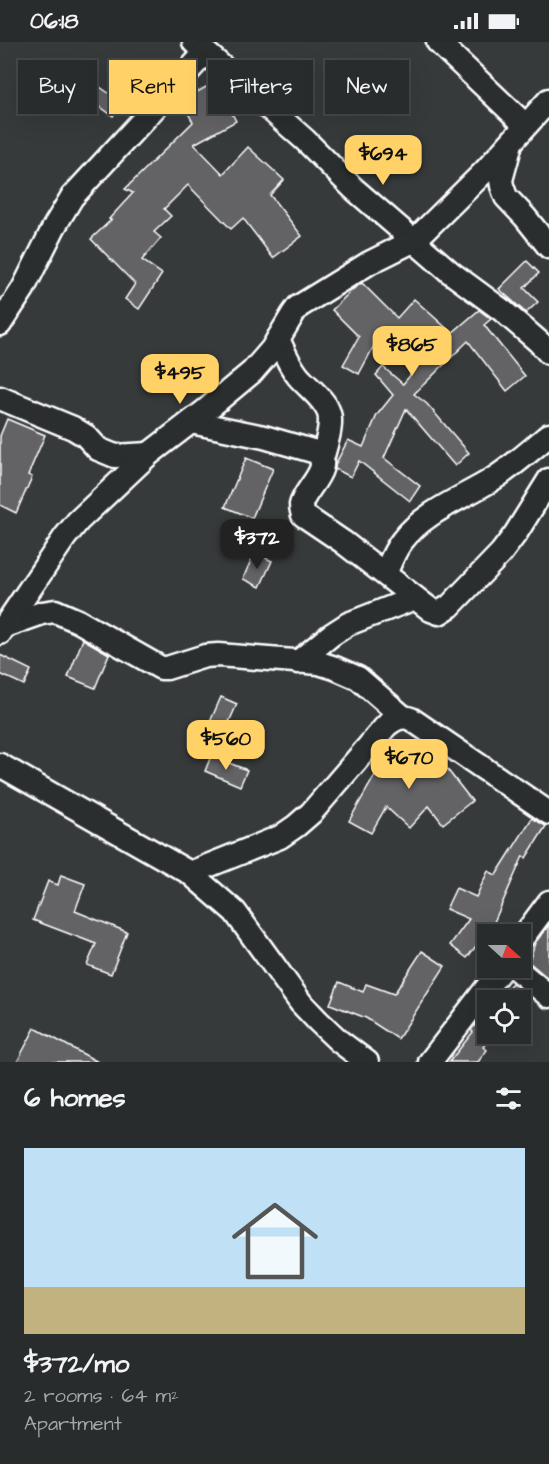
<!DOCTYPE html>
<html lang="en">
<head>
<meta charset="utf-8">
<style>
	:root { --surface:#292c2c; --page:#353838; --text:#f1f3f6; --muted:#a5a7a9; --line:#454848; --accent:#ffd166 }
	body { margin:0; font-family:"Architects Daughter",sans-serif; background:var(--page); color:var(--text); height:100vh; display:flex; flex-direction:column; font-size:22px; white-space:nowrap }
	* { box-sizing:border-box; margin:0 }
	p { font-size:20px; color:var(--muted) }
	.icon { flex:none; width:33px; height:33px; fill:none; stroke:currentColor; stroke-width:2; stroke-linecap:round; stroke-linejoin:round }
	.map { position:relative; height:1020px; overflow:hidden }
	.sheet { display:flex; flex-direction:column; background:var(--surface); flex:1 }
	.sheet>* { flex:none }
	.hud { position:absolute; left:18px; top:18px; width:513px; height:54px; display:flex; gap:12px }
	.needle { width:39px; rotate:111deg }
	.tools { position:absolute; left:477px; top:882px; display:grid; gap:12px }
	.tools a { display:grid; place-items:center; width:54px; height:54px; border-radius:0px; background:var(--surface); box-shadow:0 6px 24px #0002,0 0 0 2px var(--line); font-size:30px }
	.price { position:absolute; translate:-50% -51px; padding:0 14px; border-radius:12px; background:var(--accent); color:#111; font-size:20px; line-height:39px; filter:drop-shadow(0 2px 3px #0008) }
	.price::after { content:''; position:absolute; left:50%; top:36px; width:18px; height:14px; margin-left:-9px; background:inherit; clip-path:polygon(0 0,100% 0,50% 100%) }
	.price.current { background:#222; color:#fff }
	ul { padding:0; list-style:none }
	li { display:grid; align-content:center; gap:12px; height:318px; padding:0 24px }
	li+li { border-top:2px solid var(--line) }
	li span { display:grid; place-items:center; height:186px; border-radius:0px; color:#555 }
	li>.icon { margin-inline-start:auto }
	span .icon { width:108px; height:108px; fill:#fffc; stroke-width:1 }
	li b { font-size:26px }
	h2 { display:flex; justify-content:space-between; align-items:center; height:72px; padding:0 24px; font-size:26px }
	.tag { padding:0 21px; border-radius:0px; background:var(--surface); box-shadow:0 6px 24px #0002,0 0 0 2px var(--line); font-size:21px; line-height:54px }
	.tag.current { background:var(--accent); color:#111 }
	.status { display:flex; justify-content:space-between; align-items:center; height:42px; padding:0 30px; background:var(--surface); direction:ltr }
	.status svg { height:16px; fill:currentColor }
	.map>svg:first-child { display:block }
	.building { fill:#636465; stroke:#fff; stroke-width:1.5 }
	.lines { fill:none; stroke-linecap:round; stroke-linejoin:round }
	.street-casing { stroke:#fff; stroke-width:27 }
	.street { stroke:#2a2d2e; stroke-width:22 }
</style>
</head>
<body>
<div class="status"><b>06:18</b><svg viewBox="0 0 49 12"><path d="M0 12V9h3v3zM5 12V6h3v6zM10 12V3h3v9zM15 12V0h3v12zM26 1h20v11H26zM47 4h2v5h-2z"/></svg></div>
<div class="map">
<svg width="549" height="1020" viewBox="0 0 549 1020">
	<rect width="100%" height="100%" fill="#373a3b"/>
	<filter id="ink" filterUnits="userSpaceOnUse"><feTurbulence type="fractalNoise" baseFrequency=".0167" numOctaves="2"/><feDisplacementMap in="SourceGraphic" scale="12" xChannelSelector="R" yChannelSelector="G"/><feConvolveMatrix kernelMatrix="1 2 1 2 8 2 1 2 1" color-interpolation-filters="sRGB"/></filter>
	<g filter="url(#ink)">
		<g class="building">
			<polygon points="215,40 236,79 194,102 223,132 248,105 284,138 270,153 302,194 273,216 243,176 231,187 188,143 164,167 171,174 154,190 161,196 142,218 162,232 139,267 125,257 135,242 91,197 111,178 109,177 133,151 125,147 193,80 181,59"/>
			<polygon points="97,43 123,61 113,74 88,56"/>
			<polygon points="527,219 539,231 524,246 538,260 526,271 499,247"/>
			<polygon points="362,241 397,276 414,257 452,291 479,268 491,277 484,283 525,334 507,349 468,299 414,352 427,362 469,411 455,424 406,367 384,416 420,444 410,459 359,419 351,435 335,427 335,423 348,398 363,405 377,373 393,353 376,333 383,325 403,342 421,320 383,287 359,332 343,323 359,295 332,268 352,248"/>
			<polygon points="7,377 45,393 28,433 32,435 16,471 0,463 0,394"/>
			<polygon points="246,416 273,427 252,476 225,465"/>
			<polygon points="254,511 272,519 260,545 243,537"/>
			<polygon points="83,597 109,612 95,646 68,635"/>
			<polygon points="0,613 31,628 24,643 0,632"/>
			<polygon points="221,655 237,662 222,696 206,689"/>
			<polygon points="395,698 440,725 443,722 472,759 443,782 429,764 409,786 386,765 371,791 349,779"/>
			<polygon points="211,714 247,728 240,744 205,729"/>
			<polygon points="532,776 546,784 526,816 523,814 494,880 467,916 450,903 469,877 446,867 456,846 476,855 488,829 496,833"/>
			<polygon points="61,833 85,842 75,869 127,890 111,932 87,923 96,902 33,878 48,839 58,843"/>
			<polygon points="549,883 549,937 529,920 535,901"/>
			<polygon points="422,909 445,924 398,997 366,976 330,962 339,940 363,950 366,942 394,952"/>
			<polygon points="512,941 526,952 520,958 497,958"/>
			<polygon points="488,967 488,1001 487,1000 483,1005 487,1008 478,1020 449,1020 473,990 471,988"/>
			<polygon points="35,986 98,1020 17,1020"/>
		</g>
		<g class="lines">
			<g class="street-casing">
				<g id="street">
					<polyline points="194,0 305,98 354,147 450,230 503,269 539,300 549,311"/>
					<polyline points="438,0 525,83"/>
					<polyline points="510,105 501,138 502,144 506,155 525,175 549,205"/>
					<polyline points="0,282 23,247 54,185 72,155 205,11"/>
					<path d="M278 297C284 310 289 323 298 334 308 346 324 356 329 371 333 385 325 404 322 418"/>
					<polyline points="0,356 73,386 86,394 98,407 115,414 149,412"/>
					<path d="M191 380 264 395 316 410C335 425 304 447 301 463 301 467 302 469 303 473L343 500 431 568 439 571 450 564 501 511 516 491 549 438"/>
					<path d="M385 532C390 521 394 509 402 499 423 471 460 457 490 439 511 426 530 409 549 393"/>
					<polyline points="3,585 42,571 55,569 78,579 161,626 167,626 205,614 218,613 319,621 335,626 358,636 403,675"/>
					<polyline points="0,591 65,495 78,479 149,412 205,369 252,330 272,307 293,272 298,265 369,221 415,198 485,129 549,58"/>
					<polyline points="298,620 331,593 348,582 415,556"/>
					<polyline points="0,723 190,831 235,870 301,961 318,979 339,999 367,1020"/>
					<path d="M190 831 280 795 296 784 311 771 386 684C393 678 402 673 411 677L549 771"/>
					<polyline points="520,899 549,860"/>
					<polyline points="515,926 549,954"/>
					<polyline points="430,1020 502,926"/>
				</g>
			</g>
			<use href="#street" class="street"/>
		</g>
	</g>
</svg>
<div class="tools">
<a><svg class="needle" viewBox="-14 -14 28 28"><path d="M0-13l5 13h-10z" fill="#e53935"/><path d="M0 13l5-13h-10z" fill="#a5a7a9"/></svg></a>
<a><svg class="icon" aria-label="locate" viewBox="0 0 24 24"><circle cx="12" cy="12" r="6"/><path d="M12 2v4M12 18v4M2 12h4M18 12h4"/></svg></a>
</div>
<b class="price" style="left:383px;top:144px">$694</b>
<b class="price" style="left:412px;top:335px">$865</b>
<b class="price" style="left:180px;top:363px">$495</b>
<b class="price current" style="left:257px;top:528px">$372</b>
<b class="price" style="left:226px;top:729px">$560</b>
<b class="price" style="left:409px;top:748px">$670</b>
<div class="hud">
<a class="tag">Buy</a>
<a class="tag current">Rent</a>
<a class="tag">Filters</a>
<a class="tag">New</a>
</div>
</div>
<section class="sheet">
<h2>6 homes<svg class="icon" aria-label="filters" viewBox="0 0 24 24"><path d="M4 7h16M4 17h16"/><circle cx="9" cy="7" r="2"/><circle cx="15" cy="17" r="2"/></svg></h2>
<ul>
<li><span style="background:linear-gradient(#bfe0f5 75%,#c2b280 0)"><svg class="icon" aria-label="home" viewBox="0 0 24 24"><path d="M3 11l9-7 9 7M6 9v11h12V9"/></svg></span><div><b>$372/mo</b><p>2 rooms · 64 m²</p><p>Apartment</p></div></li>
</ul>
</section>
</body>
</html>
